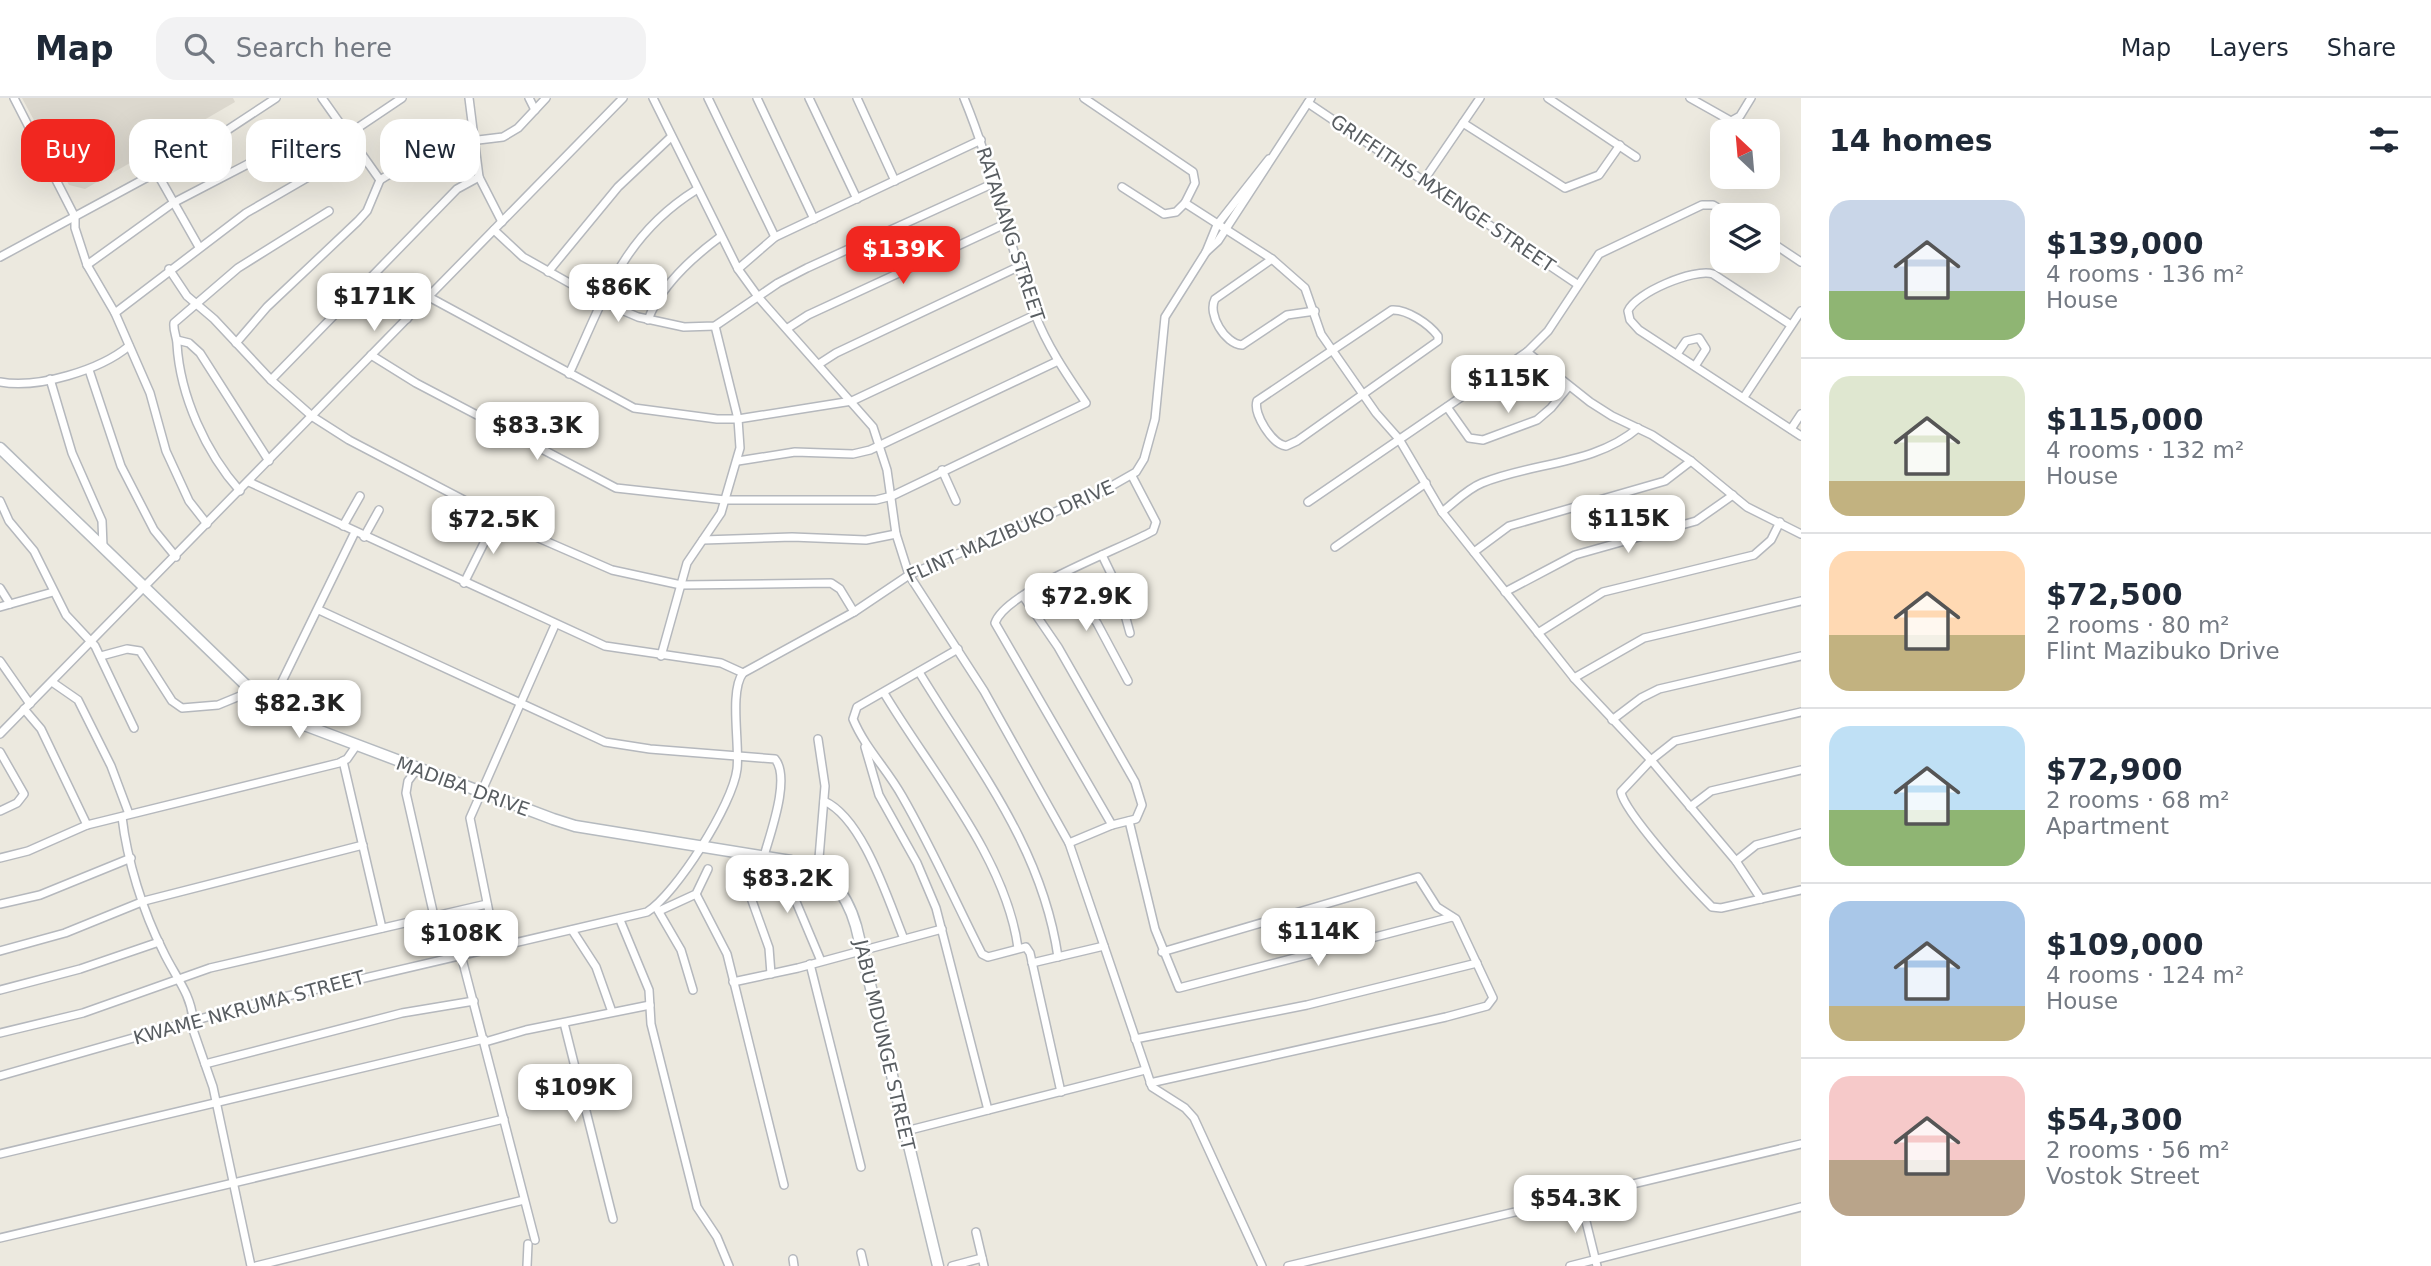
<!DOCTYPE html>
<html lang="en">
<head>
<meta charset="utf-8">
<style>
	:root { --surface:#fff; --page:#f2f2f3; --text:#1f2937; --muted:#747a83; --line:#e0e1e3; --accent:#f12720 }
	body { margin:0; font-family:"DejaVu Sans",sans-serif; background:var(--page); color:var(--text); height:100vh; display:flex; flex-direction:column; font-size:26px; white-space:nowrap }
	* { box-sizing:border-box; margin:0 }
	p { font-size:23px; color:var(--muted) }
	.icon { flex:none; width:38px; height:38px; fill:none; stroke:currentColor; stroke-width:2; stroke-linecap:round; stroke-linejoin:round }
	.map { position:relative; flex:1; overflow:hidden }
	.panel { display:flex; flex-direction:column; background:var(--surface); width:630px }
	.panel>* { flex:none }
	.banner { position:absolute; left:21px; top:21px; width:665px; height:63px; display:flex; gap:14px }
	.needle { width:46px; rotate:334deg }
	.fabs { position:absolute; left:1710px; top:21px; display:grid; gap:14px }
	.fabs a { display:grid; place-items:center; width:70px; height:70px; border-radius:14px; background:var(--surface); box-shadow:0 7px 28px #0002; font-size:35px }
	.price { position:absolute; translate:-50% -60px; padding:0 16px; border-radius:14px; background:#fff; color:#222; font-size:23px; line-height:46px; filter:drop-shadow(0 2px 4px #0008) }
	.price::after { content:''; position:absolute; left:50%; top:42px; width:21px; height:16px; margin-left:-10px; background:inherit; clip-path:polygon(0 0,100% 0,50% 100%) }
	.price.on { background:var(--accent); color:#fff }
	ul { padding:0; list-style:none }
	li { display:flex; align-items:center; gap:21px; height:175px; padding:0 28px }
	li+li { border-top:2px solid var(--line) }
	li span { display:grid; place-items:center; flex:none; width:196px; height:140px; border-radius:21px; color:#555 }
	li>.icon { margin-inline-start:auto }
	span .icon { width:84px; height:84px; fill:#fffc; stroke-width:1 }
	li b { font-size:30px }
	h2 { display:flex; justify-content:space-between; align-items:center; height:84px; padding:0 28px; font-size:30px }
	.chip { padding:0 24px; border-radius:21px; background:var(--surface); box-shadow:0 7px 28px #0002; font-size:24px; line-height:63px }
	.chip.on { background:var(--accent); color:#fff }
	header { display:flex; align-items:center; gap:42px; box-sizing:border-box; height:98px; padding:0 35px; background:var(--surface); border-bottom:2px solid var(--line) }
	header strong { font-size:33px }
	nav { display:flex; gap:38px; margin-inline-start:auto; font-size:24px }
	.search { width:490px; height:63px; background:var(--page); display:flex; align-items:center; gap:18px; box-sizing:border-box; padding:0 24px; border-radius:21px; color:var(--muted); font-size:26px }
	main { display:flex; flex:1; min-height:0 }
	.map>svg:first-child { display:block }
	.education { fill:#dcd8ce }
	.lines { fill:none; stroke-linecap:round; stroke-linejoin:round }
	.street-casing { stroke:#b5b8bd; stroke-width:10 }
	.secondary-casing { stroke:#b5babf; stroke-width:13 }
	.street { stroke:#fff; stroke-width:7 }
	.secondary { stroke:#fff; stroke-width:10 }
	.labels { text-anchor:middle; dominant-baseline:central; stroke-width:5; stroke-linejoin:round; paint-order:stroke }
	.street-label { font-size:19px; fill:#585d61; stroke:#fff }
</style>
</head>
<body>
<header>
<strong>Map</strong>
<div class="search"><svg class="icon" aria-label="search" viewBox="0 0 24 24"><circle cx="10" cy="10" r="6"/><path d="M15 15l6 6"/></svg>Search here</div>
<nav><a>Map</a><a>Layers</a><a>Share</a></nav>
</header>
<main>
<div class="map">
<svg width="1801" height="1168" viewBox="0 0 1801 1168">
	<rect width="100%" height="100%" fill="#ece9df"/>
	<polygon class="education" points="22,0 233,0 235,4 85,91 69,87"/>
	<g class="lines">
		<g class="street-casing">
			<g id="street">
				<polyline points="14,0 75,119 75,130 87,167 115,215 150,295 166,353 189,403 207,426"/>
				<polyline points="322,0 380,82 437,47 503,39 518,30 546,0"/>
				<polyline points="469,0 479,79 502,124"/>
				<polyline points="529,0 535,12"/>
				<polyline points="653,0 738,171 759,200 873,329 887,372 896,436 909,477 984,593 1069,745 1152,989 1185,1010 1194,1020 1262,1168"/>
				<polyline points="708,0 775,139"/>
				<polyline points="757,0 814,121"/>
				<polyline points="809,0 857,101"/>
				<polyline points="857,0 895,83"/>
				<polyline points="1084,0 1193,74 1195,85 1185,105 1272,161 1305,190 1321,236 1376,315 1399,341 1442,414 1574,580 1651,662 1736,763 1761,801"/>
				<polyline points="1548,0 1636,59"/>
				<polyline points="1690,0 1731,23 1740,18 1751,0"/>
				<polyline points="1308,5 1577,186"/>
				<polyline points="1463,25 1565,90 1599,77 1620,47"/>
				<polyline points="347,37 402,0"/>
				<polyline points="157,75 199,149"/>
				<polyline points="1424,82 1480,0"/>
				<polyline points="1122,89 1164,116 1176,114 1185,105"/>
				<polyline points="494,132 523,159 603,204 638,219 684,229 715,228 778,185 807,170 994,85"/>
				<polyline points="1768,142 1801,164"/>
				<polyline points="1206,154 1218,143 1311,0"/>
				<polyline points="0,159 194,54 276,0"/>
				<path d="M1272 161 1215 201C1207 216 1225 246 1242 247L1287 217 1315 213"/>
				<polyline points="87,167 173,105 294,42"/>
				<polyline points="169,171 187,198 214,221 271,282 313,319 349,342 527,435 612,472 681,487 831,485 840,491 854,514"/>
				<polyline points="738,171 775,139 981,42"/>
				<polyline points="548,174 618,89 671,39"/>
				<polyline points="367,182 407,221"/>
				<polyline points="429,199 634,310 717,321 738,321 852,303 1035,217"/>
				<path d="M1392 212C1407 211 1429 226 1438 238V243L1297 343 1286 348C1272 346 1253 316 1257 303Z"/>
				<polyline points="115,215 246,115 317,74"/>
				<path d="M648 222C660 189 693 159 720 139"/>
				<path d="M1791 227 1713 176C1694 170 1635 195 1628 213L1630 222 1639 232 1801 338"/>
				<polyline points="788,230 808,217 1007,125"/>
				<polyline points="177,242 189,245 200,255 269,363"/>
				<polyline points="236,245 267,209 358,123 367,113 380,82"/>
				<polyline points="1527,254 1590,304 1612,318 1652,337 1691,363 1747,409 1801,436"/>
				<polyline points="1677,256 1686,243 1699,240 1706,251 1695,268"/>
				<path d="M371 257 416 285 616 390 725 402H876L892 398 1086 305C1067 277 1047 248 1035 216 1008 145 993 70 964 0"/>
				<polyline points="819,266 836,255 1020,168"/>
				<polyline points="89,272 121,368 154,432 176,459"/>
				<path d="M569 276C604 201 622 138 696 92"/>
				<polyline points="50,281 72,355 102,423 103,449"/>
				<polyline points="271,282 457,91 479,79"/>
				<path d="M0 284C38 291 100 272 129 248"/>
				<polyline points="1744,299 1801,213"/>
				<polyline points="1447,309 1469,340 1483,342 1537,322 1551,310 1569,288"/>
				<polyline points="1791,331 1801,316"/>
				<polyline points="738,363 795,354 853,356 870,352 1058,263"/>
				<polyline points="942,372 956,403"/>
				<polyline points="249,384 605,548 721,565 743,575 854,514 909,477 1101,394 1136,374 1144,361 1155,321 1165,219 1206,154 1217,127 1269,61"/>
				<path d="M240 393C206 355 180 298 177 246 177 239 173 233 174 225L238 170 329 113"/>
				<polyline points="0,403 9,423 34,453 66,517 95,548 134,630"/>
				<polyline points="1308,404 1527,254 1548,233 1599,156 1702,107 1713,107 1730,117"/>
				<path d="M1442 414C1455 404 1467 391 1482 385 1533 364 1595 367 1638 330"/>
				<polyline points="343,428 360,398"/>
				<polyline points="364,439 379,412"/>
				<polyline points="703,442 792,439 866,442 896,436"/>
				<polyline points="1335,449 1426,385"/>
				<polyline points="1474,454 1509,428 1665,383 1691,363"/>
				<polyline points="1102,457 1117,488 1130,535"/>
				<polyline points="1061,477 1097,525 1128,583"/>
				<polyline points="464,485 497,419"/>
				<polyline points="0,490 10,506"/>
				<polyline points="1505,494 1575,457 1696,423 1733,397"/>
				<polyline points="1023,498 1058,549 1135,684 1142,707 1136,721 1112,727 1069,745"/>
				<polyline points="0,509 53,494"/>
				<path d="M319 512 605 644 650 651 775 661C791 680 770 736 764 758"/>
				<polyline points="1538,535 1603,494 1754,457 1771,442 1780,424"/>
				<path d="M958 551 857 609 853 621C865 650 887 671 902 698 932 750 955 803 982 856L988 859 1026 849 1030 855 1061 994"/>
				<polyline points="101,558 127,551 140,553 172,603 182,610 218,607 252,593"/>
				<polyline points="661,558 687,465 721,415 740,350 738,321 715,228"/>
				<polyline points="0,563 30,606"/>
				<path d="M919 574C976 668 1042 748 1058 859"/>
				<polyline points="1574,580 1644,540 1801,503"/>
				<polyline points="52,584 78,602 111,668 129,716"/>
				<path d="M884 595C930 672 1006 760 1018 850"/>
				<polyline points="270,608 355,434"/>
				<polyline points="24,611 41,631 87,727"/>
				<path d="M1801 614 1675 643 1651 662 1621 694C1624 714 1694 791 1712 809L1721 810 1801 792"/>
				<polyline points="1612,622 1641,600 1659,591 1801,558"/>
				<polyline points="0,636 623,0"/>
				<polyline points="865,649 879,697 917,765 936,810 988,1012"/>
				<polyline points="0,654 24,696 17,705 0,713"/>
				<polyline points="343,663 382,830"/>
				<polyline points="417,671 408,683 406,695 434,818"/>
				<path d="M824 703C863 720 888 802 904 841"/>
				<polyline points="1690,709 1711,693 1801,672"/>
				<path d="M122 719C127 762 143 814 163 853 174 877 191 895 193 922"/>
				<polyline points="1129,723 1155,831 1179,890 1452,819"/>
				<path d="M1112 727 995 525C1005 493 1121 451 1153 433L1156 424 1132 378"/>
				<polyline points="758,757 750,797 769,850 771,876"/>
				<polyline points="0,760 28,753 87,727 339,665 347,661 356,648"/>
				<polyline points="778,761 821,863"/>
				<polyline points="1736,763 1756,747 1801,735"/>
				<polyline points="818,772 825,688 818,641"/>
				<polyline points="696,796 727,856 784,1087"/>
				<polyline points="0,806 40,797 131,760"/>
				<polyline points="656,809 681,852 693,892"/>
				<polyline points="659,813 696,796 708,771"/>
				<polyline points="620,822 649,892 651,926 697,1109 717,1139 729,1168"/>
				<polyline points="572,832 596,869 612,914"/>
				<polyline points="496,849 470,720 555,527"/>
				<polyline points="0,853 65,835 144,803 363,747"/>
				<polyline points="461,857 535,1142"/>
				<polyline points="1032,865 1104,848"/>
				<polyline points="810,866 861,1069"/>
				<polyline points="733,884 798,870 942,831"/>
				<polyline points="0,892 80,871 159,844"/>
				<polyline points="190,923 213,989 251,1168"/>
				<polyline points="564,925 613,1121"/>
				<polyline points="0,935 83,915 210,870 487,806"/>
				<polyline points="1135,941 1307,907 1477,865"/>
				<polyline points="485,944 526,932 650,907"/>
				<polyline points="205,966 402,915 474,903"/>
				<path d="M0 978 249 907 647 814C676 796 733 706 737 671 740 647 729 593 743 575"/>
				<polyline points="1150,985 1446,919 1487,908 1493,900 1456,821 1437,809 1418,779 1162,854"/>
				<polyline points="906,1033 1145,972"/>
				<polyline points="0,1056 484,941"/>
				<polyline points="1580,1099 1597,1168"/>
				<polyline points="976,1134 984,1168"/>
				<polyline points="0,1140 504,1021"/>
				<polyline points="861,1155 864,1168"/>
				<polyline points="793,1161 794,1168"/>
				<polyline points="256,1168 524,1102"/>
				<polyline points="527,1168 528,1146"/>
				<polyline points="952,1168 982,1160"/>
				<polyline points="1288,1168 1801,1046"/>
				<polyline points="1570,1168 1801,1109"/>
			</g>
		</g>
		<g class="secondary-casing">
			<path id="secondary" d="M0 350 252 593 270 608 307 628 553 721 575 728 791 763C827 771 846 793 856 828L938 1168"/>
		</g>
		<use href="#street" class="street"/>
		<use href="#secondary" class="secondary"/>
	</g>
	<g class="labels">
		<g class="street-label">
			<text transform="translate(1443 95) rotate(34)">GRIFFITHS MXENGE STREET</text>
			<text transform="translate(1011 136) rotate(72)">RATANANG STREET</text>
			<text transform="translate(1010 433) rotate(-24)">FLINT MAZIBUKO DRIVE</text>
			<text transform="translate(463 688) rotate(20)">MADIBA DRIVE</text>
			<text transform="translate(249 909) rotate(-15)">KWAME NKRUMA STREET</text>
			<text transform="translate(885 947) rotate(77)">JABU MDUNGE STREET</text>
		</g>
	</g>
</svg>
<div class="fabs">
<a><svg class="needle" viewBox="-14 -14 28 28"><path d="M0-13l5 13h-10z" fill="#e53935"/><path d="M0 13l5-13h-10z" fill="#747a83"/></svg></a>
<a><svg class="icon" aria-label="layers" viewBox="0 0 24 24"><path d="M12 4l9 5-9 5-9-5zM3 14l9 5 9-5"/></svg></a>
</div>
<b class="price on" style="left:903px;top:188px">$139K</b>
<b class="price" style="left:618px;top:226px">$86K</b>
<b class="price" style="left:374px;top:235px">$171K</b>
<b class="price" style="left:1508px;top:317px">$115K</b>
<b class="price" style="left:537px;top:364px">$83.3K</b>
<b class="price" style="left:1628px;top:457px">$115K</b>
<b class="price" style="left:493px;top:458px">$72.5K</b>
<b class="price" style="left:1086px;top:535px">$72.9K</b>
<b class="price" style="left:299px;top:642px">$82.3K</b>
<b class="price" style="left:787px;top:817px">$83.2K</b>
<b class="price" style="left:1318px;top:870px">$114K</b>
<b class="price" style="left:461px;top:872px">$108K</b>
<b class="price" style="left:575px;top:1026px">$109K</b>
<b class="price" style="left:1575px;top:1137px">$54.3K</b>
<div class="banner">
<a class="chip on">Buy</a>
<a class="chip">Rent</a>
<a class="chip">Filters</a>
<a class="chip">New</a>
</div>
</div>
<section class="panel">
<h2>14 homes<svg class="icon" aria-label="filters" viewBox="0 0 24 24"><path d="M4 7h16M4 17h16"/><circle cx="9" cy="7" r="2"/><circle cx="15" cy="17" r="2"/></svg></h2>
<ul>
<li><span style="background:linear-gradient(#c9d6e8 65%,#8fb573 0)"><svg class="icon" aria-label="home" viewBox="0 0 24 24"><path d="M3 11l9-7 9 7M6 9v11h12V9"/></svg></span><div><b>$139,000</b><p>4 rooms · 136 m²</p><p>House</p></div></li>
<li><span style="background:linear-gradient(#dfe7d0 75%,#c2b280 0)"><svg class="icon" aria-label="home" viewBox="0 0 24 24"><path d="M3 11l9-7 9 7M6 9v11h12V9"/></svg></span><div><b>$115,000</b><p>4 rooms · 132 m²</p><p>House</p></div></li>
<li><span style="background:linear-gradient(#ffd9b3 60%,#c2b280 0)"><svg class="icon" aria-label="home" viewBox="0 0 24 24"><path d="M3 11l9-7 9 7M6 9v11h12V9"/></svg></span><div><b>$72,500</b><p>2 rooms · 80 m²</p><p>Flint Mazibuko Drive</p></div></li>
<li><span style="background:linear-gradient(#bfe0f5 60%,#8fb573 0)"><svg class="icon" aria-label="home" viewBox="0 0 24 24"><path d="M3 11l9-7 9 7M6 9v11h12V9"/></svg></span><div><b>$72,900</b><p>2 rooms · 68 m²</p><p>Apartment</p></div></li>
<li><span style="background:linear-gradient(#a9c7e8 75%,#c2b280 0)"><svg class="icon" aria-label="home" viewBox="0 0 24 24"><path d="M3 11l9-7 9 7M6 9v11h12V9"/></svg></span><div><b>$109,000</b><p>4 rooms · 124 m²</p><p>House</p></div></li>
<li><span style="background:linear-gradient(#f6c9c9 60%,#b9a48a 0)"><svg class="icon" aria-label="home" viewBox="0 0 24 24"><path d="M3 11l9-7 9 7M6 9v11h12V9"/></svg></span><div><b>$54,300</b><p>2 rooms · 56 m²</p><p>Vostok Street</p></div></li>
</ul>
</section>
</main>
</body>
</html>
